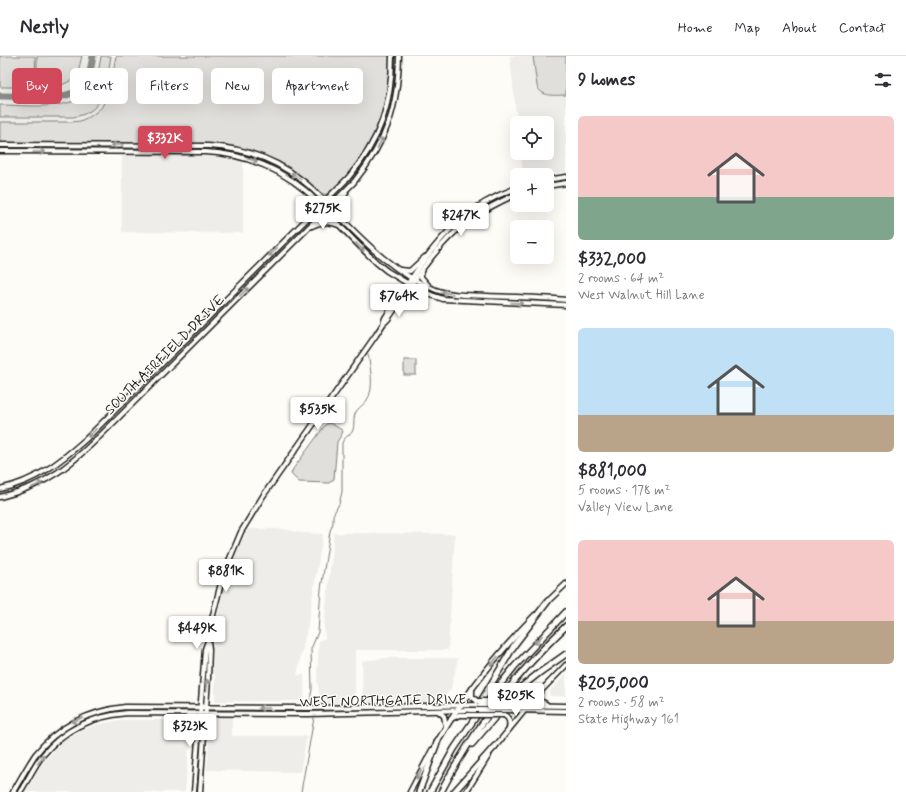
<!DOCTYPE html>
<html lang="en">
<head>
<meta charset="utf-8">
<style>
	:root { --surface:#fff; --page:#f7f7f7; --text:#2b2b33; --muted:#7c7c81; --line:#e1e1e2; --accent:#d1495b }
	body { margin:0; font-family:Mynerve,sans-serif; background:var(--page); color:var(--text); height:100vh; display:flex; flex-direction:column; font-size:15px; white-space:nowrap }
	* { box-sizing:border-box; margin:0 }
	p { font-size:13px; color:var(--muted) }
	.icon { flex:none; width:22px; height:22px; fill:none; stroke:currentColor; stroke-width:2; stroke-linecap:round; stroke-linejoin:round }
	.map { position:relative; flex:1; overflow:hidden }
	.details { display:flex; flex-direction:column; background:var(--surface); width:340px }
	.details>* { flex:none }
	.hud { position:absolute; left:12px; top:12px; width:380px; height:36px; display:flex; gap:8px }
	.tools { position:absolute; left:510px; top:60px; display:grid; gap:8px }
	.tools a { display:grid; place-items:center; width:44px; height:44px; border-radius:6px; background:var(--surface); box-shadow:0 4px 16px #0002; font-size:20px }
	.price { position:absolute; translate:-50% -34px; padding:0 9px; border-radius:4px; background:#fff; color:#222; font-size:13px; line-height:26px; filter:drop-shadow(0 1px 2px #0008) }
	.price::after { content:''; position:absolute; left:50%; top:24px; width:12px; height:9px; margin-left:-6px; background:inherit; clip-path:polygon(0 0,100% 0,50% 100%) }
	.price.active { background:var(--accent); color:#fff }
	ul { padding:0; list-style:none }
	li { display:grid; align-content:center; gap:8px; height:212px; padding:0 12px }
	li span { display:grid; place-items:center; height:124px; border-radius:6px; color:#555 }
	li>.icon { margin-inline-start:auto }
	span .icon { width:72px; height:72px; fill:#fffc; stroke-width:1 }
	li b { font-size:17px }
	h2 { display:flex; justify-content:space-between; align-items:center; height:48px; padding:0 12px; font-size:17px }
	.tag { padding:0 14px; border-radius:6px; background:var(--surface); box-shadow:0 4px 16px #0002; font-size:14px; line-height:36px }
	.tag.active { background:var(--accent); color:#fff }
	header { display:flex; align-items:center; gap:24px; box-sizing:border-box; height:56px; padding:0 20px; background:var(--surface); border-bottom:1px solid var(--line) }
	header strong { font-size:19px }
	nav { display:flex; gap:22px; margin-inline-start:auto; font-size:14px }
	main { display:flex; flex:1; min-height:0 }
	.map>svg:first-child { display:block }
	.built { fill:#eeede9 }
	.green { fill:#e0dfdb; stroke:#7e7e7c }
	.lines { fill:none; stroke-linecap:round; stroke-linejoin:round }
	.stream { stroke:#797876; stroke-width:1 }
	.taxiway { stroke:#8c8c8a; stroke-width:7 }
	.secondary-casing { stroke:#1c1c1c; stroke-width:7 }
	.highway-casing { stroke:#1c1c1c; stroke-width:8 }
	.secondary { stroke:#fdfcf7; stroke-width:4 }
	.highway { stroke:#fdfcf7; stroke-width:5 }
	.secondary-bridge-casing { stroke:#1c1c1c; stroke-width:7; stroke-linecap:butt }
	.secondary-bridge { stroke:#fdfcf7; stroke-width:4 }
	.oneway { stroke:#989794 }
	.labels { text-anchor:middle; dominant-baseline:central; stroke-width:3; stroke-linejoin:round; paint-order:stroke }
	.street-label { font-size:14px; fill:#1c1c1c; stroke:#fdfcf7 }
</style>
</head>
<body>
<header>
<strong>Nestly</strong>
<nav><a>Home</a><a>Map</a><a>About</a><a>Contact</a></nav>
</header>
<main>
<div class="map">
<svg width="566" height="736" viewBox="0 0 566 736">
	<rect width="100%" height="100%" fill="#fdfcf7"/>
	<filter id="ink" filterUnits="userSpaceOnUse"><feTurbulence type="fractalNoise" baseFrequency=".025" numOctaves="2"/><feDisplacementMap in="SourceGraphic" scale="8" xChannelSelector="R" yChannelSelector="G"/><feConvolveMatrix kernelMatrix="1 2 1 2 8 2 1 2 1" color-interpolation-filters="sRGB"/></filter>
	<g filter="url(#ink)">
		<g class="built">
			<polygon points="0,0 116,0 110,33 104,48 92,60 80,65 71,66 0,66"/>
			<polygon points="510,0 566,0 566,116 547,119 523,119 521,97 547,97 547,67 517,67"/>
			<polygon points="122,98 213,99 243,106 243,177 122,176"/>
			<polygon points="248,473 283,473 302,477 323,478 308,568 297,619 304,619 304,645 215,645 215,618 212,618 214,582 221,541 231,507"/>
			<polygon points="334,477 455,478 448,594 355,594 355,636 353,645 351,647 321,648 317,624 319,585 325,582 324,571"/>
			<polygon points="384,602 458,602 451,633 445,640 438,645 366,647 363,645 362,605"/>
			<polygon points="566,618 566,640 550,640 549,636"/>
			<polygon points="213,661 232,661 232,680 307,680 300,716 207,714 210,664"/>
			<polygon points="119,664 191,664 185,736 25,736 42,708 63,684 92,670"/>
		</g>
		<g class="green">
			<polygon points="0,0 35,0 36,20 37,19 37,0 82,0 78,16 76,20 70,25 62,29 26,31 0,31"/>
			<path d="M101 0H111C106 27 107 56 73 61H0V49C24 49 70 55 87 37 97 28 99 13 101 0Z"/>
			<path d="M116 0H390C389 50 378 89 342 125 337 130 331 140 323 138 314 137 307 125 299 120 286 112 264 101 250 95 242 92 234 92 226 90L0 88V66H71L80 65 91 60 101 52 109 38Z"/>
			<path d="M533 0H566V39C555 39 542 42 537 30Z"/>
			<rect x="404" y="304" width="12" height="15"/>
			<polygon points="330,367 342,374 343,376 337,386 334,423 329,427 299,426 291,418 293,413 326,368"/>
		</g>
		<g class="lines">
			<g class="stream">
				<path d="M310 645 312 633 311 593 318 576 321 533 330 475 333 467V459L339 448 342 436V387C344 381 349 380 352 376 355 371 353 363 355 358 358 351 364 349 367 344 375 333 370 310 368 298"/>
				<polyline points="301,736 314,662"/>
			</g>
			<polyline class="taxiway" points="0,40 60,41 73,37 78,34 85,26 90,16 93,0"/>
			<g class="secondary-casing">
				<g id="secondary">
					<path d="M0 89 208 90C242 92 276 103 303 125 316 135 326 147 338 159 367 189 397 219 436 234 452 240 470 239 487 240 513 241 540 241 566 244"/>
					<path d="M0 95 206 96C244 98 277 111 306 135 313 141 319 148 326 155 342 172 359 190 377 207L387 215 412 230 434 240 443 243 566 249"/>
					<polyline points="547,124 566,121"/>
					<polyline points="547,130 566,127"/>
					<polyline points="312,142 315,149 314,156"/>
					<path d="M345 164C340 155 340 145 346 137"/>
					<path d="M312 170C321 165 330 165 339 169"/>
					<polyline points="400,214 410,215 412,213 425,201"/>
					<polyline points="421,217 421,221 428,229"/>
					<path d="M384 267 388 263C405 239 421 211 442 189 462 166 489 150 517 138"/>
					<path d="M0 433C36 425 59 407 86 383L348 122C380 85 392 48 392 0"/>
					<path d="M0 441C49 429 72 408 107 373L354 126C387 85 398 52 399 0"/>
					<polyline points="546,547 566,528"/>
					<polyline points="472,633 472,641 477,645"/>
					<polyline points="538,638 540,645 546,648"/>
					<polyline points="516,645 526,644 536,639"/>
					<polyline points="510,649 566,650"/>
					<polyline points="507,654 566,655"/>
					<polyline points="438,655 444,660 446,671"/>
					<polyline points="188,658 195,661 199,668"/>
					<path d="M504 659C510 662 510 667 509 673"/>
					<polyline points="451,663 459,659 466,659"/>
					<polyline points="205,669 210,661 215,658"/>
					<path d="M437 686C464 640 497 598 535 559"/>
					<polyline points="494,692 538,638 566,609"/>
					<path d="M13 736C20 724 27 711 35 699 58 670 89 655 125 651L314 652 479 649"/>
					<path d="M20 736C28 724 34 710 43 699 64 673 94 660 127 657L308 658 470 654"/>
					<path d="M194 736 205 593 208 585 213 559 223 519 241 476 263 440 376 279 383 268 385 262C407 229 429 192 459 165 475 151 497 139 517 132"/>
					<polyline points="200,736 208,623 209,593 208,585"/>
					<polyline points="410,736 432,694"/>
					<polyline points="466,736 489,699"/>
				</g>
			</g>
			<g class="highway-casing">
				<g id="highway">
					<polyline points="485,648 515,610 566,556"/>
					<polyline points="474,657 515,588 548,545"/>
					<polyline points="472,688 520,632 539,617 566,598"/>
					<polyline points="419,736 438,684"/>
					<polyline points="430,736 454,693 479,656"/>
					<path d="M441 736C473 674 516 618 566 570"/>
					<polyline points="454,736 495,690"/>
				</g>
			</g>
			<use href="#secondary" class="secondary"/>
			<use href="#highway" class="highway"/>
			<g class="secondary-bridge-casing">
				<g id="secondary-bridge">
					<polyline points="477,645 516,645"/>
					<polyline points="479,649 510,649"/>
					<polyline points="470,654 507,654"/>
					<polyline points="466,659 504,659"/>
				</g>
			</g>
			<use href="#secondary-bridge" class="secondary-bridge"/>
		</g>
		<defs><path id="oneway-shaft" d="M-6 0H5M1.5-3L5.5 0L1.5 3" fill="none" stroke-width="1.6" stroke-linecap="round" stroke-linejoin="round"/></defs>
		<g class="oneway">
			<use href="#oneway-shaft" transform="translate(380 87) rotate(-63)"/>
			<use href="#oneway-shaft" transform="translate(117 89) rotate(-180)"/>
			<use href="#oneway-shaft" transform="translate(39 96)"/>
			<use href="#oneway-shaft" transform="translate(252 104) rotate(18)"/>
			<use href="#oneway-shaft" transform="translate(296 120) rotate(-145)"/>
			<use href="#oneway-shaft" transform="translate(360 191) rotate(45)"/>
			<use href="#oneway-shaft" transform="translate(273 196) rotate(135)"/>
			<use href="#oneway-shaft" transform="translate(244 236) rotate(-45)"/>
			<use href="#oneway-shaft" transform="translate(447 237) rotate(-170)"/>
			<use href="#oneway-shaft" transform="translate(517 247) rotate(2)"/>
			<use href="#oneway-shaft" transform="translate(92 377) rotate(135)"/>
			<use href="#oneway-shaft" transform="translate(37 429) rotate(-25)"/>
			<use href="#oneway-shaft" transform="translate(538 584) rotate(133)"/>
			<use href="#oneway-shaft" transform="translate(494 605) rotate(129)"/>
			<use href="#oneway-shaft" transform="translate(207 629) rotate(-86)"/>
			<use href="#oneway-shaft" transform="translate(264 652) rotate(-180)"/>
			<use href="#oneway-shaft" transform="translate(77 664) rotate(154)"/>
			<use href="#oneway-shaft" transform="translate(41 703) rotate(-55)"/>
			<use href="#oneway-shaft" transform="translate(419 718) rotate(117)"/>
		</g>
	</g>
	<g class="labels">
		<g class="street-label">
			<text transform="translate(165 299) rotate(-45)">SOUTH AIRFIELD DRIVE</text>
			<text transform="translate(383 645) rotate(-1)">WEST NORTHGATE DRIVE</text>
		</g>
	</g>
</svg>
<div class="tools">
<a><svg class="icon" aria-label="locate" viewBox="0 0 24 24"><circle cx="12" cy="12" r="6"/><path d="M12 2v4M12 18v4M2 12h4M18 12h4"/></svg></a>
<a>+</a>
<a>−</a>
</div>
<b class="price active" style="left:165px;top:104px">$332K</b>
<b class="price" style="left:323px;top:174px">$275K</b>
<b class="price" style="left:461px;top:181px">$247K</b>
<b class="price" style="left:399px;top:262px">$764K</b>
<b class="price" style="left:318px;top:375px">$535K</b>
<b class="price" style="left:226px;top:537px">$881K</b>
<b class="price" style="left:197px;top:594px">$449K</b>
<b class="price" style="left:516px;top:661px">$205K</b>
<b class="price" style="left:190px;top:692px">$323K</b>
<div class="hud">
<a class="tag active">Buy</a>
<a class="tag">Rent</a>
<a class="tag">Filters</a>
<a class="tag">New</a>
<a class="tag">Apartment</a>
</div>
</div>
<section class="details">
<h2>9 homes<svg class="icon" aria-label="filters" viewBox="0 0 24 24"><path d="M4 7h16M4 17h16"/><circle cx="9" cy="7" r="2"/><circle cx="15" cy="17" r="2"/></svg></h2>
<ul>
<li><span style="background:linear-gradient(#f6c9c9 65%,#7fa58c 0)"><svg class="icon" aria-label="home" viewBox="0 0 24 24"><path d="M3 11l9-7 9 7M6 9v11h12V9"/></svg></span><div><b>$332,000</b><p>2 rooms · 64 m²</p><p>West Walnut Hill Lane</p></div></li>
<li><span style="background:linear-gradient(#bfe0f5 70%,#b9a48a 0)"><svg class="icon" aria-label="home" viewBox="0 0 24 24"><path d="M3 11l9-7 9 7M6 9v11h12V9"/></svg></span><div><b>$881,000</b><p>5 rooms · 178 m²</p><p>Valley View Lane</p></div></li>
<li><span style="background:linear-gradient(#f6c9c9 65%,#b9a48a 0)"><svg class="icon" aria-label="home" viewBox="0 0 24 24"><path d="M3 11l9-7 9 7M6 9v11h12V9"/></svg></span><div><b>$205,000</b><p>2 rooms · 58 m²</p><p>State Highway 161</p></div></li>
</ul>
</section>
</main>
</body>
</html>
